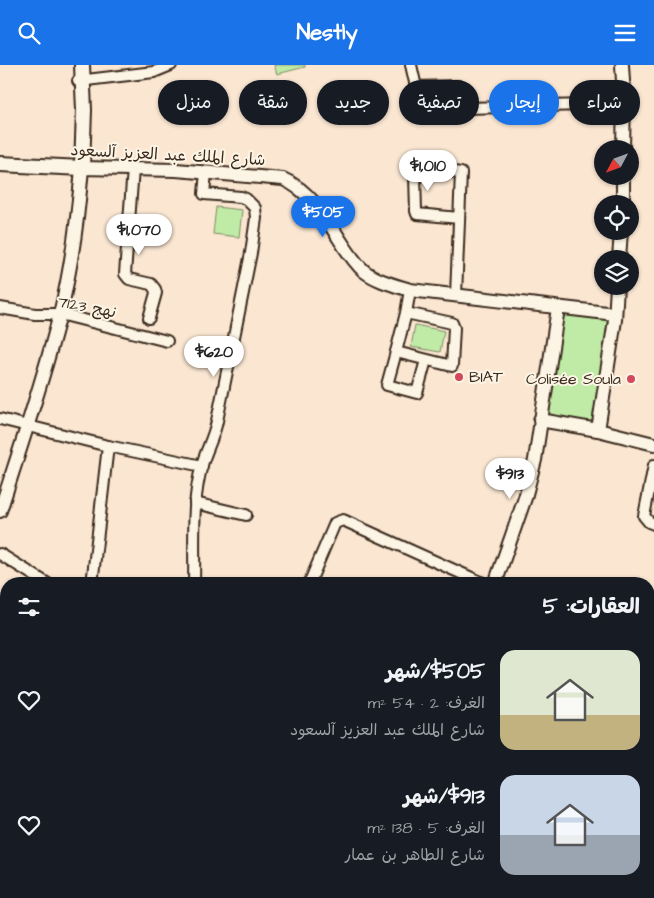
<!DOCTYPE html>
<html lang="ar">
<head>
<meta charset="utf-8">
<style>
	:root { --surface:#171b24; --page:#20242c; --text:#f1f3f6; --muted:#9ea1a6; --accent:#1a73e8 }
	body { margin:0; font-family:"Architects Daughter","Playpen Sans Arabic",sans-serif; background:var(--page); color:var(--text); direction:rtl; height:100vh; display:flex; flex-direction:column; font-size:19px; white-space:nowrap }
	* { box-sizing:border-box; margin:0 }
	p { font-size:16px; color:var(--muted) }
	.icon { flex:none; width:28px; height:28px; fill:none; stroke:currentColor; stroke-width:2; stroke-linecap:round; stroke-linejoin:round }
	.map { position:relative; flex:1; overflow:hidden; direction:ltr }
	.drawer { position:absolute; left:0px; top:512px; width:655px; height:321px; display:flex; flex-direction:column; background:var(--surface); border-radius:20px 20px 0 0; box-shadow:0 1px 4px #0004; direction:rtl }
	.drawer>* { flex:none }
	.guide { position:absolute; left:15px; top:15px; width:625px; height:45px; direction:rtl; display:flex; gap:10px }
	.needle { width:32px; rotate:229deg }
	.fabs { position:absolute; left:594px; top:75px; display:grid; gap:10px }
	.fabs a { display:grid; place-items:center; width:45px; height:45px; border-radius:50%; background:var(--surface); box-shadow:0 1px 4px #0004; font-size:25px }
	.price { position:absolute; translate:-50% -42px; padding:0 11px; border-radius:18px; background:#fff; color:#222; font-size:16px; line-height:32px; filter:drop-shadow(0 1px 2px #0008) }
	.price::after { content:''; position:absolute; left:50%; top:30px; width:15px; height:11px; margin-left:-8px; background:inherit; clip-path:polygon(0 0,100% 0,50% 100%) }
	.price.on { background:var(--accent); color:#fff }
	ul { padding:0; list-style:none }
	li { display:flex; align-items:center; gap:15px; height:125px; padding:0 15px }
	li span { display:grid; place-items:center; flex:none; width:140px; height:100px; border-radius:15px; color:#555 }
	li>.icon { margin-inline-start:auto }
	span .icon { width:60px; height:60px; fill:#fffc; stroke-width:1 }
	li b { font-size:21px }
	h2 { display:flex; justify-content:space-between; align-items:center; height:60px; padding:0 15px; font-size:21px }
	.pill { padding:0 18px; border-radius:22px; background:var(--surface); box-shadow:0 1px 4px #0004; font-size:18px; line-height:45px }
	.pill.on { background:var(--accent); color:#fff }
	header { display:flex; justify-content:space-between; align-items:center; height:65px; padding:0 15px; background:var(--accent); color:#fff; font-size:22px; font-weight:800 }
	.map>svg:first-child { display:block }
	.green { fill:#c0eba7; stroke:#7e8a62 }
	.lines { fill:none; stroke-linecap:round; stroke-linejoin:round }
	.minor-casing { stroke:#3b2a1e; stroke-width:14 }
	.tertiary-casing { stroke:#3b2a1e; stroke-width:16 }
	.secondary-casing { stroke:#3b2a1e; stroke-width:18 }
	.minor { stroke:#fcf5e5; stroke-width:10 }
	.tertiary { stroke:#fcf5e5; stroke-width:12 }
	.secondary { stroke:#fcf5e5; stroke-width:14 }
	.poi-dot { fill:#d1495b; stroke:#fcf5e5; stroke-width:2 }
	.labels { text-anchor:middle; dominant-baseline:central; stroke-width:4; stroke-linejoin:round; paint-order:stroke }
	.street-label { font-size:16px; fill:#3b2a1e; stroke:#fcf5e5 }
	.poi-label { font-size:16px; fill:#3b2a1e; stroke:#fcf5e5; text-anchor:start }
</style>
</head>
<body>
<header><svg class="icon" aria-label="menu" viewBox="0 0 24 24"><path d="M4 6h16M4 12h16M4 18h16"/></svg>Nestly<svg class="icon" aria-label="search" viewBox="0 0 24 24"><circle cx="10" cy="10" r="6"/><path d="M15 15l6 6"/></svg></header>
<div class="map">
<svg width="654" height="833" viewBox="0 0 654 833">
	<rect width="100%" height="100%" fill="#fae6d1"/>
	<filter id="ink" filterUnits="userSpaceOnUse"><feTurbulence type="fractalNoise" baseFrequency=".02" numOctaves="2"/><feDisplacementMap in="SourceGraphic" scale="10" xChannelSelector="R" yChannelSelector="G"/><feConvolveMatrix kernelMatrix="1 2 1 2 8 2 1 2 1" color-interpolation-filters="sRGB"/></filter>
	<g filter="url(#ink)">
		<g class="green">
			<polygon points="274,0 305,0 305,2 277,9"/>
			<polygon points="216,142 242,145 239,172 213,169"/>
			<polygon points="563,250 608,255 593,357 549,350"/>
			<polygon points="415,260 444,266 440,287 411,282"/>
		</g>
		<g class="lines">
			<g class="minor-casing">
				<g id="minor">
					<polyline points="411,0 416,22 458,21 462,41 466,43 587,40"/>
					<polyline points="78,16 154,7 171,0"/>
					<polyline points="133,104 125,209 129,214 151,219 155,224 156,228 149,253"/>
					<path d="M456 230 461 108C449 107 423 100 415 110L416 146 417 149 459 153"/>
					<polyline points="0,243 35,249 60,249 167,276"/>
					<polyline points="406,248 452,258 454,263 452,301 396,287 406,248 410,225"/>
					<polyline points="396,287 387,320 417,328 426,295"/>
					<polyline points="0,354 108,381 202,401"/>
					<polyline points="654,400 644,451 649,457 654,459"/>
					<polyline points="195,438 246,450"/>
					<polyline points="0,489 48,519"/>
					<polyline points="92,519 108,381"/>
					<path d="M194 519C195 480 191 438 202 400 206 385 214 372 217 356L251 188 256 153 255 143 246 134 241 132 204 129 206 107"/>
					<polyline points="309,519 335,458 343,455 485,519"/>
					<polyline points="649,561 654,563"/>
					<polyline points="649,621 654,623"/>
					<polyline points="0,630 6,615"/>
					<polyline points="0,660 6,664"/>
					<polyline points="0,771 6,773"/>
					<polyline points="168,828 175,833"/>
					<polyline points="0,829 6,813"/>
				</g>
			</g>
			<g class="tertiary-casing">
				<g id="tertiary">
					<polyline points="622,0 624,32 623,84"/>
					<polyline points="623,139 623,111"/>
					<polyline points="619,194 621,166"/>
					<polyline points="540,355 598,365 654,379"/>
					<polyline points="598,365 615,255 617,221"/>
					<path d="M0 446C21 381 43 316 60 249 72 201 78 152 82 103L176 105 283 114C309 125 325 151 340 175 347 186 354 197 364 206 377 216 394 220 410 225L615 249"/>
					<polyline points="495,519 525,433 535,395 558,243"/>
					<polyline points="560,828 569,833"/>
					<polyline points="334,833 338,828"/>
				</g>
			</g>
			<g class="secondary-casing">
				<polyline id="secondary" points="0,99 82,103 84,45 82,0"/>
			</g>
			<use href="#minor" class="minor"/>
			<use href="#tertiary" class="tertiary"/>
			<use href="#secondary" class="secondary"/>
		</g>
	</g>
	<g class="poi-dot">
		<circle cx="459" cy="312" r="5"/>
		<circle cx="631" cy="314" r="5"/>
	</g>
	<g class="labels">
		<g class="street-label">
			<text transform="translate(168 90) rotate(3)">شارع الملك عبد العزيز آلسعود</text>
			<text transform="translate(87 242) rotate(11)">نهج 7123</text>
		</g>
		<g class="poi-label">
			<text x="469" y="312">BIAT</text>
			<text x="621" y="314" text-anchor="end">Colisée Soula</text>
		</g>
	</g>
</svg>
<div class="fabs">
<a><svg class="needle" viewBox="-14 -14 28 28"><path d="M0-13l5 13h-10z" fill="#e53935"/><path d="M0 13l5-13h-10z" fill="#9ea1a6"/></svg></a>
<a><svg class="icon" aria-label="locate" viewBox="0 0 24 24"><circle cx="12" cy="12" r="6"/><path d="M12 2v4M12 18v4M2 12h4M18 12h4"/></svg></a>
<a><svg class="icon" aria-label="layers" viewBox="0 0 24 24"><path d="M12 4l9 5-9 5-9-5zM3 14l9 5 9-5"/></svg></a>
</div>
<b class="price" style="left:428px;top:127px">$1,010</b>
<b class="price on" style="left:323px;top:173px">$505</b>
<b class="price" style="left:139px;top:191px">$1,070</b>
<b class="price" style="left:214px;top:313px">$620</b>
<b class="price" style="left:510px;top:435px">$913</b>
<div class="guide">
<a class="pill">شراء</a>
<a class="pill on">إيجار</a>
<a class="pill">تصفية</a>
<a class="pill">جديد</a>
<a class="pill">شقة</a>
<a class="pill">منزل</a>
</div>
<section class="drawer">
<h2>العقارات: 5<svg class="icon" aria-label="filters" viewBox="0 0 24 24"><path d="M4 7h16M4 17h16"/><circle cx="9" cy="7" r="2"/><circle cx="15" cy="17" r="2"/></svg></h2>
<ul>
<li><span style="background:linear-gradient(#dfe7d0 65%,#c2b280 0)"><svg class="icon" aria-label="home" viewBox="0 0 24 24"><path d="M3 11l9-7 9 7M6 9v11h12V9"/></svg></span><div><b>$505/شهر</b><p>الغرف: 2 · 54 m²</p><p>شارع الملك عبد العزيز آلسعود</p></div><svg class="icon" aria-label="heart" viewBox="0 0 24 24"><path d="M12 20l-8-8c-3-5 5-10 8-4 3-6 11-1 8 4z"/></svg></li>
<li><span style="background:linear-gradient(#c9d6e8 60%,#9aa5b1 0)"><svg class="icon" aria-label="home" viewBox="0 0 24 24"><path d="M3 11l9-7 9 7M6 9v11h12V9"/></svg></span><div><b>$913/شهر</b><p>الغرف: 5 · 138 m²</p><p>شارع الطاهر بن عمار</p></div><svg class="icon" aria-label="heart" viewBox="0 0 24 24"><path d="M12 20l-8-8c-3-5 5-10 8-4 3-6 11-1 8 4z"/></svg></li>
</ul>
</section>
</div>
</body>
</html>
